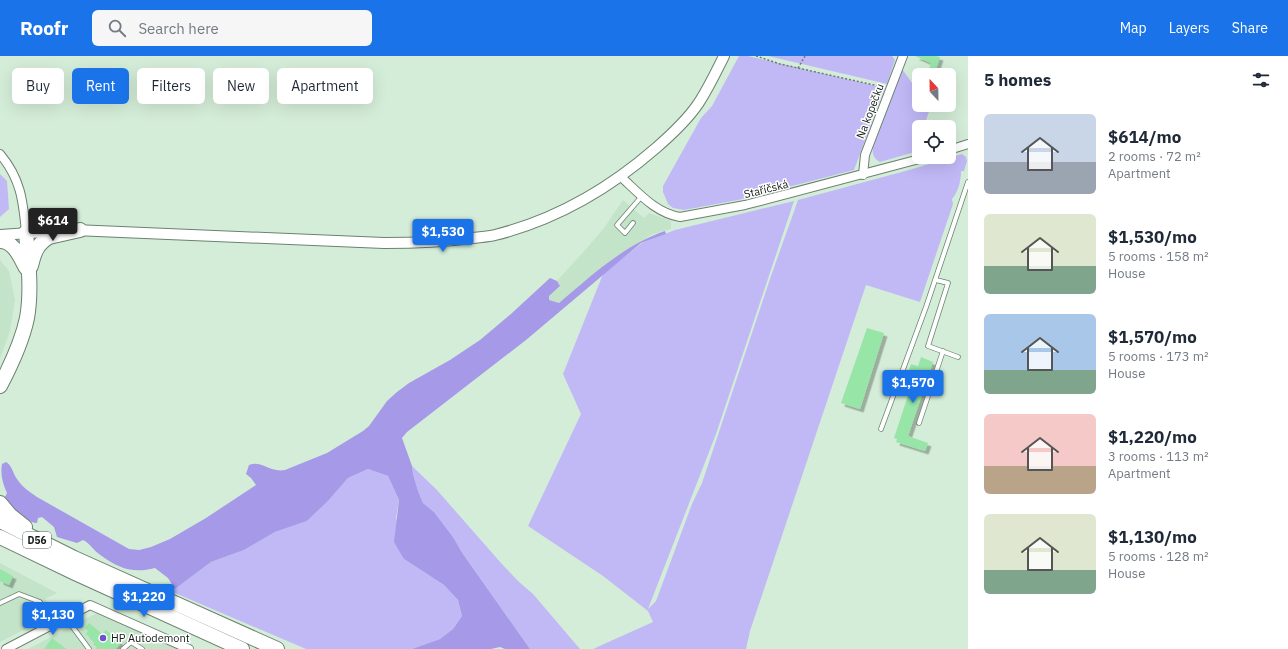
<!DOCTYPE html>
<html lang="en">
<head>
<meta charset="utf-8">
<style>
	:root { --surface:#fff; --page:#f6f6f7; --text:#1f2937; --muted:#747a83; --accent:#1a73e8 }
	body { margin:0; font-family:"IBM Plex Sans",sans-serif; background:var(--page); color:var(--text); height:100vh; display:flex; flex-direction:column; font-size:15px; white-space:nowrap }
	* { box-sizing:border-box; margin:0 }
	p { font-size:13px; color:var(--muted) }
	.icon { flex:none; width:22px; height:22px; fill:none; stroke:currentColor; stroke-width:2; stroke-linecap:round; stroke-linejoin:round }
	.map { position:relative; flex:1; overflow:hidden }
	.details { display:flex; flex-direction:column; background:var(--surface); width:320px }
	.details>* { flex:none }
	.hud { position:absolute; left:12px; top:12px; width:380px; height:36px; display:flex; gap:8px }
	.needle { width:26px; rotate:338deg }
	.buttons { position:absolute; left:912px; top:12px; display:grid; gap:8px }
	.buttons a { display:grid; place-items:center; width:44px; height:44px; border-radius:6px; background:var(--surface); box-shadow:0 4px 16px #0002; font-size:20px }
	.price { position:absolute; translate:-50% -34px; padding:0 9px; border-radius:4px; background:var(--accent); color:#fff; font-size:13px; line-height:26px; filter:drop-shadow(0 1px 2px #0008) }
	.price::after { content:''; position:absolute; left:50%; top:24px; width:12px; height:9px; margin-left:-6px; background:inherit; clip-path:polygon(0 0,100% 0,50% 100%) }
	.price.on { background:#222; color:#fff }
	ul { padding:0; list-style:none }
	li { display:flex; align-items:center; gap:12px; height:100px; padding:0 16px }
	li span { display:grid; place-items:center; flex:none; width:112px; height:80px; border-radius:6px; color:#555 }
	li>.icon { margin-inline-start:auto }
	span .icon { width:48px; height:48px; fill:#fffc; stroke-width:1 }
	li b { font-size:17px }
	h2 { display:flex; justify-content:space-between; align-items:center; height:48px; padding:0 16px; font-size:17px }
	.pill { padding:0 14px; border-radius:6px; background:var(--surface); box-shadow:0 4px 16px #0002; font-size:14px; line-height:36px }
	.pill.on { background:var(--accent); color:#fff }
	header { display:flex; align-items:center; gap:24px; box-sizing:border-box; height:56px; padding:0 20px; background:var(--accent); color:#fff }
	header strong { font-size:19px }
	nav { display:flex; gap:22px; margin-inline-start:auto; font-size:14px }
	.search { width:280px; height:36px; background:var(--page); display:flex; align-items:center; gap:10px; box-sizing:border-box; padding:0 14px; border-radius:6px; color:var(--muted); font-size:15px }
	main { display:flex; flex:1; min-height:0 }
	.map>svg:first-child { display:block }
	.built { fill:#c4e4c9 }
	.green { fill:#c1b9f6 }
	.forest { fill:#a599e8 }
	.building { fill:#98e5a8; filter:url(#shadow) }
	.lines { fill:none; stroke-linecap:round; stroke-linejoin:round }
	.service-casing { stroke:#6b826f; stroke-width:5.5 }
	.minor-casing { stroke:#6b826f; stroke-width:10 }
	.tertiary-casing { stroke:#6b826f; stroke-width:12 }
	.motorway-casing { stroke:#6b826f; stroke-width:16 }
	.path { stroke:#6c7c6f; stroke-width:1.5; stroke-dasharray:2 2; stroke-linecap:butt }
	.service { stroke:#fff; stroke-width:4 }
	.minor { stroke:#fff; stroke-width:8 }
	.tertiary { stroke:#fff; stroke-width:10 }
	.motorway { stroke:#fff; stroke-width:14 }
	.poi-dot { fill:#7051cb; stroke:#fff; stroke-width:1.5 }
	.labels { text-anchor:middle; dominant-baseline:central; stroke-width:3; stroke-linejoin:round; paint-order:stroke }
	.shield { fill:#fff; stroke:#5a605b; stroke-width:1 }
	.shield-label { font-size:10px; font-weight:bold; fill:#131c15 }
	.street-label { font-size:11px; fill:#131c15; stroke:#fff }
	.poi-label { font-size:11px; fill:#131c15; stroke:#fff; text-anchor:start }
</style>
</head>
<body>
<header>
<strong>Roofr</strong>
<div class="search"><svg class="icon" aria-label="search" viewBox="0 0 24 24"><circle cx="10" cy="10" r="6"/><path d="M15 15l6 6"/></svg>Search here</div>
<nav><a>Map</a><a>Layers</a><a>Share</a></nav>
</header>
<main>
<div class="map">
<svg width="968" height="593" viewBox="0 0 968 593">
	<defs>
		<filter id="shadow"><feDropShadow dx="3.5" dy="3.5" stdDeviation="0" flood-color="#0004"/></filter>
	</defs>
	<rect width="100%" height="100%" fill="#d4edd8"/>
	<g class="built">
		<polygon points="623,144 644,162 649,157 671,165 671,173 653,178 634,189 559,247 549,244 549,240 560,230 557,225 587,192 604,172"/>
		<polygon points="0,204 9,215 15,244 10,275 0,303"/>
		<polygon points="0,507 57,537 45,543 56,557 0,586"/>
		<polygon points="99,556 182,593 28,593"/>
	</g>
	<g class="green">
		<polygon points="739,0 748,0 885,32 878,50 876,49 872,59 874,60 854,114 738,144 684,154 673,152 668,148 663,136 663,130 701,62 712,50"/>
		<polygon points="768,0 892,0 895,4 887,28"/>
		<path d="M902 13 917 34H919V49H931L924 71H919V84L915 96 880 106C873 102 872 98 873 90Z"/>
		<path d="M962 98 966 101 967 105 964 115H961C961 125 958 136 952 143L953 148 920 246 866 229 750 575 746 593H593L653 566 648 555 603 520 528 470 581 358 563 318 603 218 642 187 675 174 794 145 716 378 648 553 656 545 692 448 702 427 771 220 798 144 909 114Z"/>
		<polygon points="0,118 7,125 9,153 0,161"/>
		<polygon points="412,410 436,433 501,507 518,525 533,538 580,593 530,593 463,498 453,481 434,456 423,447 418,435 413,418"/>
		<polygon points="368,413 388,420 399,444 396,462 404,503 444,529 458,544 462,560 453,573 440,583 412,593 306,593 175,537 175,533 211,506 244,494 275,476 307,465 328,445 348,422"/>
	</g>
	<path class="forest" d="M665 175 666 178 641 187 526 284 407 376 402 382 412 410 413 418 418 435 423 447 434 456 453 481 463 498 530 593H505L500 591 491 593H412L440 583 453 573 462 560 458 544 444 529 404 503 394 486 399 444 388 420 368 413 348 422 328 445 307 465 275 476 244 494 211 506 175 533 168 522 155 512C132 518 118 512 99 498 93 494 90 487 83 484L77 487 57 481 54 471 42 461 38 462 37 467C27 467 11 451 4 443L7 437C3 428 0 419 2 408L6 406C12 409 13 418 17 423 22 431 30 436 37 441L129 493 139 494 151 491 170 483 206 462 256 429 251 422 246 418 249 409C262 404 269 417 285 414L327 397 363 375 369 370 387 345 397 336 409 327 450 304 480 284 512 257 550 222 557 225 560 230 549 240V244L559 247C591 220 624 189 665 175Z"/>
	<g class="building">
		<polygon points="915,0 936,0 940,1 934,19 927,19 931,7"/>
		<polygon points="867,272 884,277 860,353 841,347"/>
		<polygon points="921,301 933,306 908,380 928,387 925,395 896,386 897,383 894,382 912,327 905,325 911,308 918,310"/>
		<polygon points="0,513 13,520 9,529 0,525"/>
		<polygon points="89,567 102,578 106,574 121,587 116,593 99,593 93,588 95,586 86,578 88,575 85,572"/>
		<polygon points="52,582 66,593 44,593"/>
	</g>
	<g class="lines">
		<g class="service-casing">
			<g id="service">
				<polyline points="633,167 625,177 617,169 642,140"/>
				<polyline points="936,224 948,227 928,290 958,301"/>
				<polyline points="919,367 943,295"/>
				<polyline points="881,373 926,251 968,126"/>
				<polyline points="0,547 19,538 40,546 51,569"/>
				<polyline points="66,562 89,593"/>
				<polyline points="123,593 131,586 142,593"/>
			</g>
		</g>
		<g class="minor-casing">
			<g id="minor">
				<polyline points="949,94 968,88"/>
				<path d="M0 98C21 123 23 145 26 176"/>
				<polyline points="863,119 865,99 903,0"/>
				<path d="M620 120C638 136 655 157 680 161L745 149 927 101"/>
				<polyline points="6,593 90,549 189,593"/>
			</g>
		</g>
		<g class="tertiary-casing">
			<g id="tertiary">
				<path d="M74 174 384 187C413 187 442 186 472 182 479 181 488 181 495 179 555 164 610 132 656 92 671 79 687 64 698 48 708 33 716 16 724 0"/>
				<polyline points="0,179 58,175"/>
			</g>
		</g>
		<g class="motorway-casing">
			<g id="motorway">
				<path d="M0 185C14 185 20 201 26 212"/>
				<path d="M31 210C34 197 37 188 49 181L80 174"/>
				<path d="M0 330C11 309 22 286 27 262 32 234 28 204 26 176"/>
				<polyline points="0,447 10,459 25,471"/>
				<polyline points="0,465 74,502 277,593"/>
				<polyline points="0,481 75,517 242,593"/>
			</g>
		</g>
		<g class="path">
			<polyline points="756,0 780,8 883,31"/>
			<polyline points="798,12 805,0"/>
		</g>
		<use href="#service" class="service"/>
		<use href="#minor" class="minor"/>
		<use href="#tertiary" class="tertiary"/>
		<use href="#motorway" class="motorway"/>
	</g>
	<circle class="poi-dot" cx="103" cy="582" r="4"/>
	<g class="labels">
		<rect class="shield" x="23" y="476" width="28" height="16" rx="3"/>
		<g class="shield-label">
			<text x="37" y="484">D56</text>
		</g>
		<g class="street-label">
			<text transform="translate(870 55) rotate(-69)">Na kopečku</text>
			<text transform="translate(766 133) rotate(-14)">Staříčská</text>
		</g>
		<g class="poi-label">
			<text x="111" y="582">HP Autodemont</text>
		</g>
	</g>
</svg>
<div class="buttons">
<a><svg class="needle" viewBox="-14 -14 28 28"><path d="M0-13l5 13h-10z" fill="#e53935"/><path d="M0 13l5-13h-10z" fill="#747a83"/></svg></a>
<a><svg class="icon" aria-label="locate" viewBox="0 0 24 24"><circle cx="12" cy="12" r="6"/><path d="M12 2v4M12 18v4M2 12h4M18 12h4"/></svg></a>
</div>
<b class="price on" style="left:53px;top:186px">$614</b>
<b class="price" style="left:443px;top:197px">$1,530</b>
<b class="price" style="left:913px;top:348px">$1,570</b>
<b class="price" style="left:144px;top:562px">$1,220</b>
<b class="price" style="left:53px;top:580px">$1,130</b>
<div class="hud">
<a class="pill">Buy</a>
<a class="pill on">Rent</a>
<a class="pill">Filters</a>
<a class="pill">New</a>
<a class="pill">Apartment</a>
</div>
</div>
<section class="details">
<h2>5 homes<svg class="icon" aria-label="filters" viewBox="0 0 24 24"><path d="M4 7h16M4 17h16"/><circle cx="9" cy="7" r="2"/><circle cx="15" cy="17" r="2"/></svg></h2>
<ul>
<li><span style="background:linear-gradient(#c9d6e8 60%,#9aa5b1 0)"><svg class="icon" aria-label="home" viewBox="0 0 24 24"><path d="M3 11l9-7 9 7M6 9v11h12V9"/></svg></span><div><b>$614/mo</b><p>2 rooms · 72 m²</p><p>Apartment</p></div></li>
<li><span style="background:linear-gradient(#dfe7d0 65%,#7fa58c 0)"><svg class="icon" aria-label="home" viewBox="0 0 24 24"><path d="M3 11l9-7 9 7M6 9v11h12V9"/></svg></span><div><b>$1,530/mo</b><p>5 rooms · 158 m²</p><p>House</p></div></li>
<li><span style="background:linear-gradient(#a9c7e8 70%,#7fa58c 0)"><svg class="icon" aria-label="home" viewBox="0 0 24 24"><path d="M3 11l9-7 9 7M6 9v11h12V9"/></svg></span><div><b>$1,570/mo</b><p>5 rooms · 173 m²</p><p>House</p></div></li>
<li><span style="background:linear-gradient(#f6c9c9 65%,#b9a48a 0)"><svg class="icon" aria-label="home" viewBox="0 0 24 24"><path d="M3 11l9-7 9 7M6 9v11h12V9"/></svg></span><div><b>$1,220/mo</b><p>3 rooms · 113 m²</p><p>Apartment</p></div></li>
<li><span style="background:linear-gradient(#dfe7d0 70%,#7fa58c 0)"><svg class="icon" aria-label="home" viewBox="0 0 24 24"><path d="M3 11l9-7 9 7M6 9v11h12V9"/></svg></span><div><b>$1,130/mo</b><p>5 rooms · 128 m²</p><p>House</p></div></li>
</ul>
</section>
</main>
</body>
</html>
